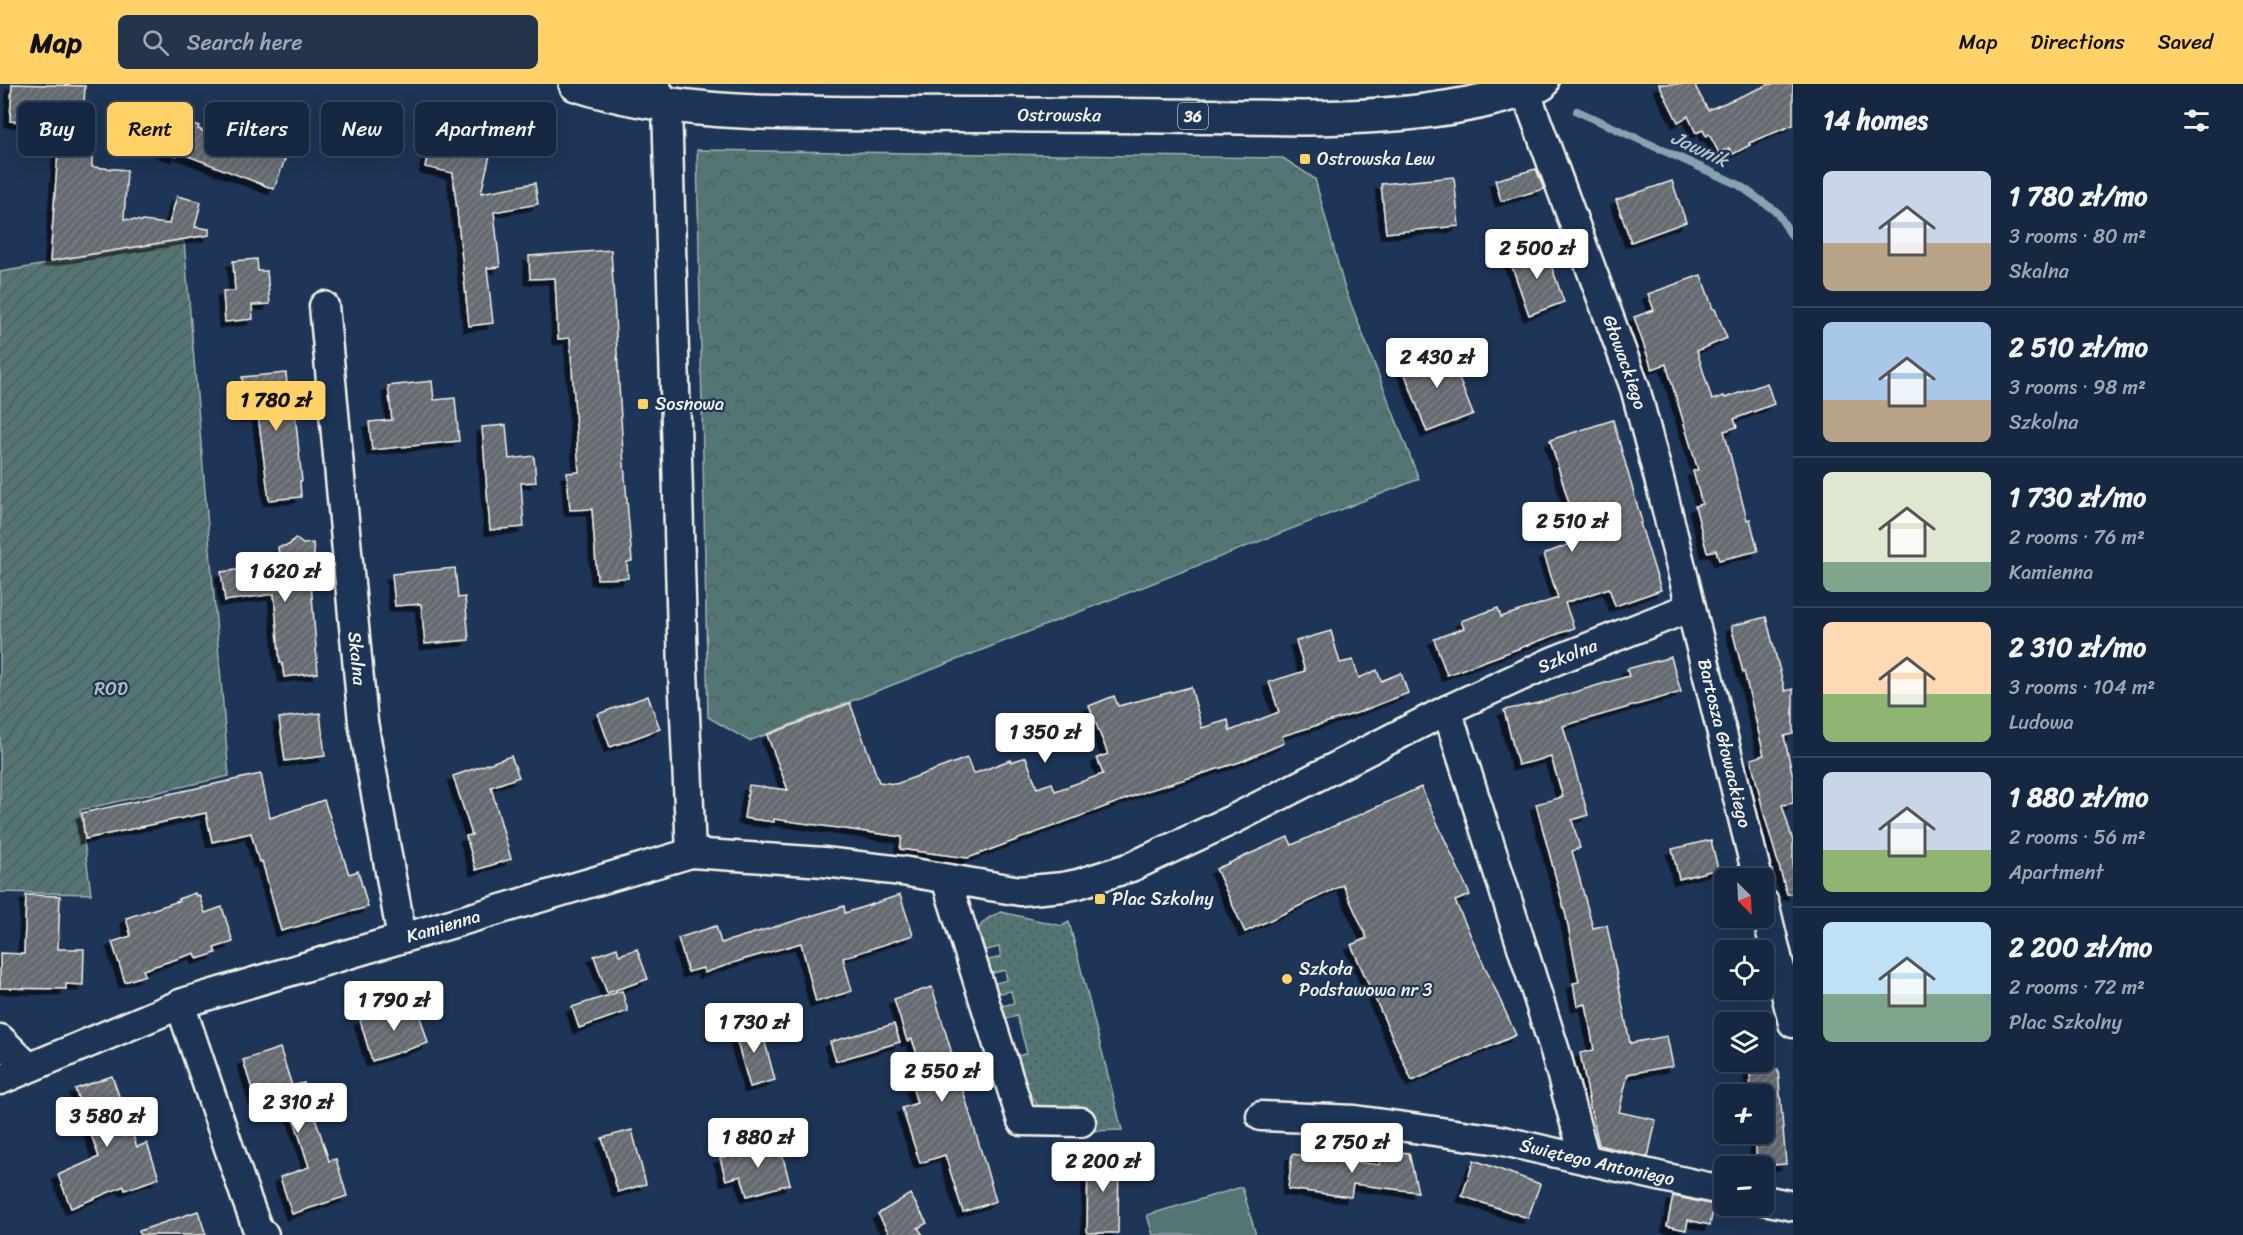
<!DOCTYPE html>
<html lang="en">
<head>
<meta charset="utf-8">
<style>
	:root { --surface:#162841; --page:#23344c; --text:#f1f3f6; --muted:#9ea6b1; --line:#35445a; --accent:#ffd166 }
	body { margin:0; font-family:Sriracha,sans-serif; background:var(--page); color:var(--text); height:100vh; display:flex; flex-direction:column; font-size:22px; white-space:nowrap }
	* { box-sizing:border-box; margin:0 }
	p { font-size:20px; color:var(--muted) }
	.icon { flex:none; width:33px; height:33px; fill:none; stroke:currentColor; stroke-width:2; stroke-linecap:round; stroke-linejoin:round }
	.map { position:relative; flex:1; overflow:hidden }
	.panel { display:flex; flex-direction:column; background:var(--surface); width:450px }
	.panel>* { flex:none }
	.hud { position:absolute; left:18px; top:18px; width:570px; height:54px; display:flex; gap:12px }
	.needle { width:39px; rotate:156deg }
	.buttons { position:absolute; left:1714px; top:784px; display:grid; gap:12px }
	.buttons a { display:grid; place-items:center; width:60px; height:60px; border-radius:9px; background:var(--surface); box-shadow:0 6px 24px #0002,0 0 0 2px var(--line); font-size:30px }
	.price { position:absolute; translate:-50% -51px; padding:0 14px; border-radius:6px; background:#fff; color:#222; font-size:20px; line-height:39px; filter:drop-shadow(0 2px 3px #0008) }
	.price::after { content:''; position:absolute; left:50%; top:36px; width:18px; height:14px; margin-left:-9px; background:inherit; clip-path:polygon(0 0,100% 0,50% 100%) }
	.price.current { background:var(--accent); color:#111 }
	ul { padding:0; list-style:none }
	li { display:flex; align-items:center; gap:18px; height:150px; padding:0 30px }
	li+li { border-top:2px solid var(--line) }
	li span { display:grid; place-items:center; flex:none; width:168px; height:120px; border-radius:9px; color:#555 }
	li>.icon { margin-inline-start:auto }
	span .icon { width:72px; height:72px; fill:#fffc; stroke-width:1 }
	li b { font-size:26px }
	h2 { display:flex; justify-content:space-between; align-items:center; height:72px; padding:0 30px; font-size:26px }
	.tag { padding:0 21px; border-radius:9px; background:var(--surface); box-shadow:0 6px 24px #0002,0 0 0 2px var(--line); font-size:21px; line-height:54px }
	.tag.current { background:var(--accent); color:#111 }
	header { display:flex; align-items:center; gap:36px; box-sizing:border-box; height:84px; padding:0 30px; background:var(--accent); color:#111 }
	header strong { font-size:28px }
	nav { display:flex; gap:33px; margin-inline-start:auto; font-size:21px }
	.search { width:420px; height:54px; background:var(--page); display:flex; align-items:center; gap:15px; box-sizing:border-box; padding:0 21px; border-radius:9px; color:var(--muted); font-size:22px }
	main { display:flex; flex:1; min-height:0 }
	.map>svg:first-child { display:block }
	.grass { fill:#537473; stroke:#a4b2ae; stroke-width:1.5 }
	.forest { fill:url(#forest-crowns); stroke:#a4b2ae; stroke-width:1.5 }
	.park { fill:url(#park-dots); stroke:#a4b2ae; stroke-width:1.5 }
	.garden { fill:url(#garden-furrows); stroke:#a4b2ae; stroke-width:1.5 }
	.lines { fill:none; stroke-linecap:round; stroke-linejoin:round }
	.stream { stroke:#89a2af; stroke-width:8 }
	.building { fill:url(#building-hatch); stroke:#f4f1e8; stroke-width:1.5; filter:url(#shadow) }
	.minor-casing { stroke:#f4f1e8; stroke-width:33 }
	.major-casing { stroke:#f4f1e8; stroke-width:38 }
	.minor { stroke:#1d3557; stroke-width:28 }
	.major { stroke:#1d3557; stroke-width:33 }
	.poi-dot { fill:#ffd166; stroke:#1d3557; stroke-width:2 }
	.labels { text-anchor:middle; dominant-baseline:central; stroke-width:4.5; stroke-linejoin:round; paint-order:stroke }
	.shield { fill:#1d3557; stroke:#b4b9bc; stroke-width:1.5 }
	.shield-label { font-size:16px; font-weight:bold; fill:#f4f1e8 }
	.street-label { font-size:18px; fill:#f4f1e8; stroke:#1d3557 }
	.poi-label { font-size:18px; fill:#f4f1e8; stroke:#1d3557; text-anchor:start }
	.park-label { font-size:18px; fill:#b4bfb9; stroke:#1d3557 }
	.water-label { font-size:20px; font-style:italic; fill:#b6c3c7; stroke:#1d3557 }
</style>
</head>
<body>
<header>
<strong>Map</strong>
<div class="search"><svg class="icon" aria-label="search" viewBox="0 0 24 24"><circle cx="10" cy="10" r="6"/><path d="M15 15l6 6"/></svg>Search here</div>
<nav><a>Map</a><a>Directions</a><a>Saved</a></nav>
</header>
<main>
<div class="map">
<svg width="1793" height="1151" viewBox="0 0 1793 1151">
	<defs>
		<pattern id="forest-crowns" width="20" height="18" patternUnits="userSpaceOnUse" patternTransform="scale(1.5)"><rect width="20" height="18" fill="#537473"/><path d="M2 6a3 3 0 1 1 6 0M12 15a3 3 0 1 1 6 0" fill="none" stroke="#4e5c5a"/></pattern>
		<pattern id="park-dots" width="8" height="8" patternUnits="userSpaceOnUse" patternTransform="scale(1.5)"><rect width="8" height="8" fill="#537473"/><path d="M2 2h.1M6 6h.1" fill="none" stroke="#4e5c5a" stroke-width="1.8" stroke-linecap="round"/></pattern>
		<pattern id="garden-furrows" width="10" height="10" patternUnits="userSpaceOnUse" patternTransform="scale(1.5)"><rect width="10" height="10" fill="#537473"/><path d="M-1 1l2-2M0 10L10 0M9 11l2-2" fill="none" stroke="#4e5c5a"/></pattern>
		<pattern id="building-hatch" width="6" height="6" patternUnits="userSpaceOnUse" patternTransform="scale(1.5)"><rect width="6" height="6" fill="#666b71"/><path d="M-1 1l2-2M0 6l6-6M5 7l2-2" fill="none" stroke="#7c8185"/></pattern>
		<filter id="shadow"><feDropShadow dx="-5.5" dy="5.5" stdDeviation="0" flood-color="#0009"/></filter>
	</defs>
	<rect width="100%" height="100%" fill="#1d3557"/>
	<filter id="ink" filterUnits="userSpaceOnUse"><feTurbulence type="fractalNoise" baseFrequency=".0167" numOctaves="2"/><feDisplacementMap in="SourceGraphic" scale="12" xChannelSelector="R" yChannelSelector="G"/><feConvolveMatrix kernelMatrix="1 2 1 2 8 2 1 2 1" color-interpolation-filters="sRGB"/></filter>
	<g filter="url(#ink)">
		<polygon class="grass" points="1242,1103 1256,1151 1153,1151 1147,1131"/>
		<polygon class="forest" points="697,66 1283,74 1315,95 1344,202 1419,395 749,657 708,633"/>
		<path class="park" d="M1001 828 1062 842 1069 838 1122 1046 1092 1047 1091 1030 1043 1029 1029 1009 1009 975 1027 969 1017 932 998 937 994 924 1014 919 1011 907 991 911 988 901 1007 896 1005 886 985 891 981 878 1001 873 999 863 979 868C975 845 978 837 1001 828Z"/>
		<polygon class="garden" points="184,157 229,692 80,726 91,810 0,808 0,188"/>
		<g class="lines">
			<polyline class="stream" points="1577,27 1739,101 1777,128 1793,154"/>
		</g>
		<g class="building">
			<polygon points="12,0 85,2 81,72 92,73 92,83 127,86 124,135 169,140 177,112 201,118 195,143 209,145 209,151 50,177 60,40 10,37"/>
			<polygon points="1659,0 1694,0 1708,26 1770,0 1793,0 1793,41 1749,59 1750,61 1733,70 1729,64 1719,69 1709,50 1706,52 1703,46 1696,49 1688,32 1678,38"/>
			<polygon points="154,27 199,42 198,45 248,64 251,56 287,70 274,105 178,68 176,72 142,60"/>
			<polygon points="430,59 490,71 481,109 535,99 538,120 494,128 500,183 487,184 493,239 469,242 453,89 425,83"/>
			<polygon points="1536,85 1544,105 1501,117 1495,96"/>
			<polygon points="1454,93 1459,142 1386,149 1381,100"/>
			<polygon points="1672,97 1686,138 1631,158 1616,116"/>
			<polygon points="1544,161 1564,218 1529,231 1509,174"/>
			<polygon points="611,166 623,368 632,477 627,478 628,494 597,495 592,425 570,426 567,389 579,388 570,254 558,255 555,194 530,195 529,172"/>
			<polygon points="257,175 258,187 267,187 270,220 252,221 253,235 225,238 223,207 235,207 233,177"/>
			<polygon points="1701,191 1713,225 1715,225 1727,254 1697,267 1712,316 1724,312 1725,314 1767,299 1774,320 1734,335 1737,343 1724,347 1747,436 1750,435 1758,467 1719,476 1716,466 1707,468 1695,422 1702,420 1693,387 1698,386 1666,280 1652,285 1634,233 1654,226 1648,210"/>
			<polygon points="1446,262 1473,330 1427,348 1401,280"/>
			<polygon points="286,289 288,310 293,310 302,397 300,397 301,413 269,416 258,331 246,332 242,293"/>
			<polygon points="432,297 434,316 455,314 459,357 372,366 369,338 392,336 388,302"/>
			<polygon points="1613,336 1642,438 1640,439 1661,506 1615,522 1609,504 1565,519 1574,544 1447,591 1434,555 1464,544 1461,537 1498,524 1501,533 1558,514 1544,470 1580,456 1550,356"/>
			<polygon points="506,341 509,375 534,372 536,398 521,399 524,443 490,446 482,343"/>
			<polygon points="295,454 303,460 313,459 317,498 311,499 318,589 284,593 282,579 280,579 274,510 225,517 221,488 280,480 278,463 289,461"/>
			<polygon points="455,484 458,514 465,513 469,556 425,560 421,520 395,522 392,490"/>
			<polygon points="1766,533 1785,607 1793,605 1793,650 1784,652 1793,693 1793,719 1782,721 1793,757 1793,810 1787,810 1764,730 1751,675 1764,671 1744,587 1743,588 1731,542"/>
			<polygon points="1331,547 1340,579 1353,576 1359,594 1377,586 1381,597 1401,589 1408,609 1357,629 1282,652 1284,659 1240,678 1150,706 968,774 900,765 902,753 774,735 774,738 744,734 749,701 788,706 767,651 850,619 879,698 896,700 967,674 973,690 1010,676 1011,678 1026,673 1037,704 1052,699 1055,707 1103,690 1097,674 1108,670 1089,622 1114,612 1118,622 1191,603 1202,644 1228,636 1230,647 1279,628 1269,598 1305,587 1296,557"/>
			<polygon points="1671,573 1681,608 1563,642 1588,731 1572,736 1580,764 1572,767 1593,844 1607,841 1630,959 1667,952 1673,982 1628,990 1619,1028 1656,1036 1648,1073 1599,1061 1588,1014 1589,1014 1580,969 1594,966 1586,920 1577,922 1573,899 1579,898 1566,832 1536,720 1563,713 1551,673 1518,681 1504,626 1538,619 1629,592 1627,585"/>
			<polygon points="648,612 660,645 610,663 598,630"/>
			<polygon points="320,629 325,672 285,677 279,634"/>
			<polygon points="511,672 519,693 491,703 511,775 476,786 466,752 472,751 453,692"/>
			<polygon points="261,690 270,734 324,716 349,790 358,787 368,823 281,847 262,777 259,778 251,749 212,758 206,729 85,755 82,729"/>
			<polygon points="1421,703 1470,811 1455,817 1516,951 1412,997 1351,861 1367,854 1343,801 1245,848 1216,785 1288,753 1292,761"/>
			<polygon points="1711,756 1718,785 1679,795 1672,765"/>
			<polygon points="195,809 196,812 199,811 205,829 222,823 233,858 214,864 216,869 197,875 195,869 143,886 145,891 125,898 112,858 131,852 126,834 179,817 178,815"/>
			<polygon points="26,811 60,812 58,865 84,865 83,901 66,900 66,905 0,904 0,869 24,870"/>
			<polygon points="900,811 913,851 843,874 852,907 816,918 801,859 742,876 704,889 703,884 688,888 678,854 716,842 721,859 844,822 845,829"/>
			<polygon points="617,864 619,871 637,865 648,895 607,909 594,872"/>
			<polygon points="932,903 996,1117 963,1128 945,1071 920,1079 902,1024 917,1019 912,1002 926,997 912,955 907,957 894,915"/>
			<polygon points="622,907 628,927 579,944 572,923"/>
			<polygon points="416,919 428,959 372,977 360,936"/>
			<polygon points="759,936 775,996 750,1003 733,944"/>
			<polygon points="894,940 900,958 836,977 830,958"/>
			<polygon points="280,964 292,1002 304,999 329,1077 336,1075 347,1112 292,1130 280,1093 309,1083 287,1013 266,1020 264,1012 255,1015 243,976"/>
			<polygon points="1778,985 1786,1080 1757,1082 1755,1050 1764,1050 1764,1011 1751,1011 1750,987"/>
			<polygon points="112,992 137,1063 147,1059 159,1094 125,1106 124,1102 71,1124 58,1091 99,1073 75,1005"/>
			<polygon points="632,1046 646,1100 618,1108 602,1054"/>
			<polygon points="779,1058 790,1100 747,1112 741,1092 726,1096 720,1074"/>
			<polygon points="1377,1065 1409,1069 1418,1108 1353,1100 1351,1113 1288,1105 1292,1070 1380,1081"/>
			<polygon points="1088,1069 1119,1069 1118,1149 1087,1149"/>
			<polygon points="1474,1076 1540,1100 1528,1134 1462,1112"/>
			<polygon points="910,1110 927,1139 918,1144 923,1151 890,1151 878,1130"/>
			<polygon points="1673,1112 1714,1121 1710,1141 1688,1136 1686,1146 1667,1142"/>
			<polygon points="198,1127 206,1151 140,1151 139,1147"/>
		</g>
		<g class="lines">
			<g class="minor-casing">
				<g id="minor">
					<polyline points="653,0 667,21 683,586 691,769"/>
					<path id="s1" d="M1525 6 1635 304 1662 406 1758 795"/>
					<path id="s2" d="M324 222 363 638 402 854"/>
					<path id="s3" d="M1447 626 1554 577 1691 523"/>
					<polyline points="946,795 1022,1037 1081,1038"/>
					<polyline points="1764,819 1793,939"/>
					<polyline points="180,920 245,1111 258,1146 264,1151"/>
					<polyline points="0,955 28,983"/>
					<path id="s4" d="M0 996 186 918 691 769 824 778 902 787 1020 807 1063 803 1078 800 1131 783 1234 735 1447 626 1555 967 1585 1075"/>
					<path id="s5" d="M1261 1032 1355 1036 1499 1056 1725 1107"/>
					<polyline points="1764,1116 1793,1122"/>
				</g>
			</g>
			<g class="major-casing">
				<g id="major">
					<path id="s6" d="M576 0C678 33 794 29 900 30 1035 31 1170 31 1304 34 1384 33 1465 28 1541 0"/>
				</g>
			</g>
			<use href="#minor" class="minor"/>
			<use href="#major" class="major"/>
		</g>
	</g>
	<g class="poi-dot">
		<rect x="1299" y="69" width="12" height="12" rx="3"/>
		<rect x="637" y="314" width="12" height="12" rx="3"/>
		<rect x="1094" y="809" width="12" height="12" rx="3"/>
		<circle cx="1287" cy="895" r="6"/>
	</g>
	<g class="labels">
		<rect class="shield" x="1178" y="19" width="30" height="26" rx="4.5"/>
		<g class="shield-label">
			<text x="1193" y="32">36</text>
		</g>
		<g class="street-label">
			<text stroke="none"><textPath href="#s6" startOffset="486">Ostrowska</textPath></text>
			<text stroke="none"><textPath href="#s1" startOffset="290">Głowackiego</textPath></text>
			<text stroke="none"><textPath href="#s3" startOffset="132">Szkolna</textPath></text>
			<text stroke="none"><textPath href="#s2" startOffset="354">Skalna</textPath></text>
			<text stroke="none"><textPath href="#s1" startOffset="684">Bartosza Głowackiego</textPath></text>
			<text stroke="none"><textPath href="#s4" startOffset="470">Kamienna</textPath></text>
			<text stroke="none"><textPath href="#s5" startOffset="340">Świętego Antoniego</textPath></text>
		</g>
		<g class="poi-label">
			<text x="1317" y="75">Ostrowska Lew</text>
			<text x="655" y="320">Sosnowa</text>
			<text x="1112" y="815">Plac Szkolny</text>
			<text x="1299" y="885">Szkoła<tspan x="1299" dy="21">Podstawowa nr 3</tspan></text>
		</g>
		<g class="park-label">
			<text x="111" y="605">ROD</text>
		</g>
		<g class="water-label">
			<text transform="translate(1700 65) rotate(25)">Jawnik</text>
		</g>
	</g>
</svg>
<div class="buttons">
<a><svg class="needle" viewBox="-14 -14 28 28"><path d="M0-13l5 13h-10z" fill="#e53935"/><path d="M0 13l5-13h-10z" fill="#9ea6b1"/></svg></a>
<a><svg class="icon" aria-label="locate" viewBox="0 0 24 24"><circle cx="12" cy="12" r="6"/><path d="M12 2v4M12 18v4M2 12h4M18 12h4"/></svg></a>
<a><svg class="icon" aria-label="layers" viewBox="0 0 24 24"><path d="M12 4l9 5-9 5-9-5zM3 14l9 5 9-5"/></svg></a>
<a>+</a>
<a>−</a>
</div>
<b class="price" style="left:1537px;top:196px">2 500 zł</b>
<b class="price" style="left:1437px;top:305px">2 430 zł</b>
<b class="price current" style="left:276px;top:348px">1 780 zł</b>
<b class="price" style="left:1572px;top:469px">2 510 zł</b>
<b class="price" style="left:285px;top:519px">1 620 zł</b>
<b class="price" style="left:1045px;top:680px">1 350 zł</b>
<b class="price" style="left:394px;top:948px">1 790 zł</b>
<b class="price" style="left:754px;top:970px">1 730 zł</b>
<b class="price" style="left:942px;top:1019px">2 550 zł</b>
<b class="price" style="left:298px;top:1050px">2 310 zł</b>
<b class="price" style="left:107px;top:1064px">3 580 zł</b>
<b class="price" style="left:758px;top:1085px">1 880 zł</b>
<b class="price" style="left:1352px;top:1090px">2 750 zł</b>
<b class="price" style="left:1103px;top:1109px">2 200 zł</b>
<div class="hud">
<a class="tag">Buy</a>
<a class="tag current">Rent</a>
<a class="tag">Filters</a>
<a class="tag">New</a>
<a class="tag">Apartment</a>
</div>
</div>
<section class="panel">
<h2>14 homes<svg class="icon" aria-label="filters" viewBox="0 0 24 24"><path d="M4 7h16M4 17h16"/><circle cx="9" cy="7" r="2"/><circle cx="15" cy="17" r="2"/></svg></h2>
<ul>
<li><span style="background:linear-gradient(#c9d6e8 60%,#b9a48a 0)"><svg class="icon" aria-label="home" viewBox="0 0 24 24"><path d="M3 11l9-7 9 7M6 9v11h12V9"/></svg></span><div><b>1 780 zł/mo</b><p>3 rooms · 80 m²</p><p>Skalna</p></div></li>
<li><span style="background:linear-gradient(#a9c7e8 65%,#b9a48a 0)"><svg class="icon" aria-label="home" viewBox="0 0 24 24"><path d="M3 11l9-7 9 7M6 9v11h12V9"/></svg></span><div><b>2 510 zł/mo</b><p>3 rooms · 98 m²</p><p>Szkolna</p></div></li>
<li><span style="background:linear-gradient(#dfe7d0 75%,#7fa58c 0)"><svg class="icon" aria-label="home" viewBox="0 0 24 24"><path d="M3 11l9-7 9 7M6 9v11h12V9"/></svg></span><div><b>1 730 zł/mo</b><p>2 rooms · 76 m²</p><p>Kamienna</p></div></li>
<li><span style="background:linear-gradient(#ffd9b3 60%,#8fb573 0)"><svg class="icon" aria-label="home" viewBox="0 0 24 24"><path d="M3 11l9-7 9 7M6 9v11h12V9"/></svg></span><div><b>2 310 zł/mo</b><p>3 rooms · 104 m²</p><p>Ludowa</p></div></li>
<li><span style="background:linear-gradient(#c9d6e8 65%,#8fb573 0)"><svg class="icon" aria-label="home" viewBox="0 0 24 24"><path d="M3 11l9-7 9 7M6 9v11h12V9"/></svg></span><div><b>1 880 zł/mo</b><p>2 rooms · 56 m²</p><p>Apartment</p></div></li>
<li><span style="background:linear-gradient(#bfe0f5 60%,#7fa58c 0)"><svg class="icon" aria-label="home" viewBox="0 0 24 24"><path d="M3 11l9-7 9 7M6 9v11h12V9"/></svg></span><div><b>2 200 zł/mo</b><p>2 rooms · 72 m²</p><p>Plac Szkolny</p></div></li>
</ul>
</section>
</main>
</body>
</html>
